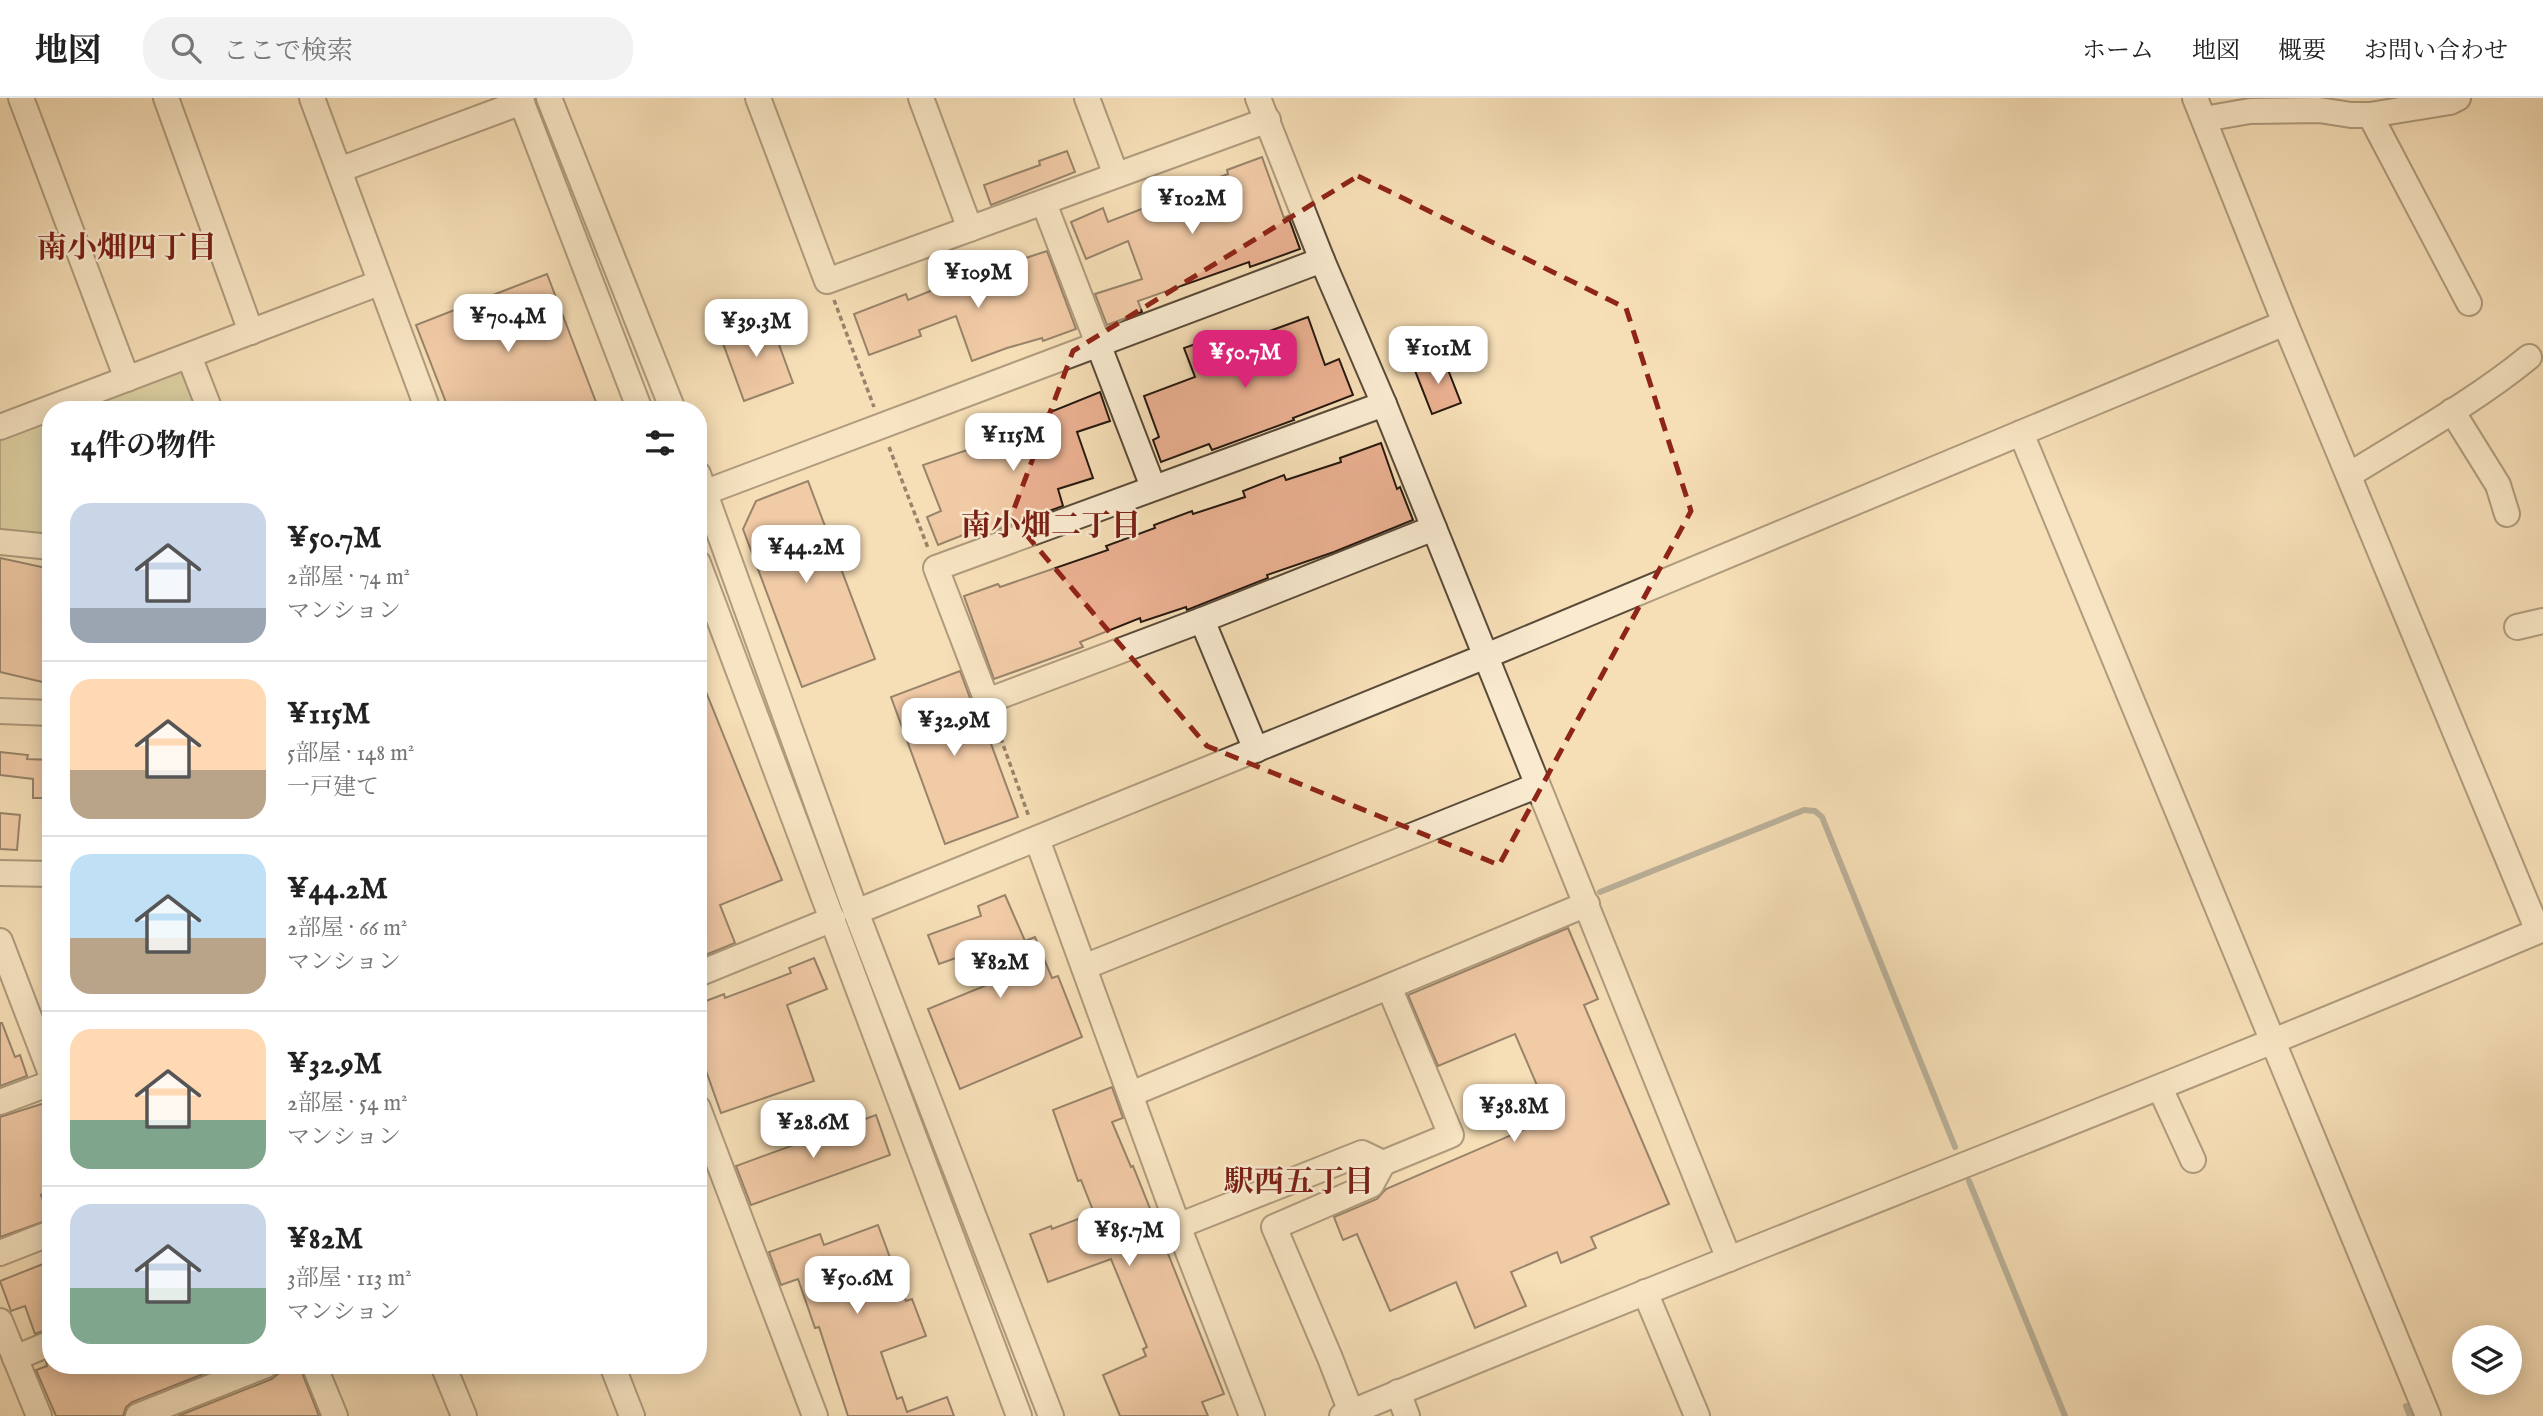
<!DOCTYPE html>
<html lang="ja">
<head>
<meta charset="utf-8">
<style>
	:root { --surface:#fff; --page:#f2f2f2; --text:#222; --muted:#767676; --line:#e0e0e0; --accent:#db2777 }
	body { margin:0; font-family:"IM FELL English","Noto Serif JP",serif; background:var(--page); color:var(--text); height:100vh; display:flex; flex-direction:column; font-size:26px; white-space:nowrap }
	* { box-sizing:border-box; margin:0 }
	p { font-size:23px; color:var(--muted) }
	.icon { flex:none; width:38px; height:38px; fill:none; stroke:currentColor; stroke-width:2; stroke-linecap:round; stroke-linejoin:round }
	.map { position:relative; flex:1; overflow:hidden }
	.side { position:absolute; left:42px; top:303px; width:665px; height:973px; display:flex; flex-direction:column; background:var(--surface); border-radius:28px; box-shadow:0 4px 18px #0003 }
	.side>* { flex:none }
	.fabs { position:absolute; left:2452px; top:1227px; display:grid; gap:14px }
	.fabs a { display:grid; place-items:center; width:70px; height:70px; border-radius:50%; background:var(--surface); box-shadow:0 4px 18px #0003; font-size:35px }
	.price { position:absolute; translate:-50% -60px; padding:0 16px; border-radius:14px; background:#fff; color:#222; font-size:23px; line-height:46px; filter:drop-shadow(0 2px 4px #0008) }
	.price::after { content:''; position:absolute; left:50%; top:42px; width:21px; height:16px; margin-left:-10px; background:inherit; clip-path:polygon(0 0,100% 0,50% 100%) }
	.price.current { background:var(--accent); color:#fff }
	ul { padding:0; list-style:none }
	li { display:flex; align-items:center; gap:21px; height:175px; padding:0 28px }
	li+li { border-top:2px solid var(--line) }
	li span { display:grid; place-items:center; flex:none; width:196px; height:140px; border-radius:21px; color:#555 }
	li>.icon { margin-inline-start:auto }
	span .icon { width:84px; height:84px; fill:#fffc; stroke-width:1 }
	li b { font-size:30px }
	h2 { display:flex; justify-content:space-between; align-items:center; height:84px; padding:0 28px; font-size:30px }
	header { display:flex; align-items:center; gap:42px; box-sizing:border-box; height:98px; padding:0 35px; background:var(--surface); border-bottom:2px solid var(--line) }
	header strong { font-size:33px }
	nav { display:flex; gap:38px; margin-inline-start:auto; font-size:24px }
	.search { width:490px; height:63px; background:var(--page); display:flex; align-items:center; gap:18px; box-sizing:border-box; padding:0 24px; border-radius:28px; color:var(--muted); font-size:26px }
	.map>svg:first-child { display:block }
	.green { fill:#bec18d; stroke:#726c4e; stroke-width:2 }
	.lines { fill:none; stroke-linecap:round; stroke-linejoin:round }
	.stream { stroke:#6f7974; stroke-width:6 }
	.building { fill:#ebb192; stroke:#25180f; stroke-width:2 }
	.minor-casing { stroke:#594a39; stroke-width:28 }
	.path { stroke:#25180f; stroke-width:3.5; stroke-dasharray:5 3.5; stroke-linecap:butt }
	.minor { stroke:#f9ead0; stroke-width:24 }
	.marked { fill:none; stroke:#8f2418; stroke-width:5; stroke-dasharray:14 9; stroke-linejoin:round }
	.labels { text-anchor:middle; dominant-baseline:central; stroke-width:5; stroke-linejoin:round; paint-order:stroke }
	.neighbourhood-label { font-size:30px; font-weight:bold; fill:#7a1f14; stroke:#f9ead0 }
</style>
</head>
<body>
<header>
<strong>地図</strong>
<div class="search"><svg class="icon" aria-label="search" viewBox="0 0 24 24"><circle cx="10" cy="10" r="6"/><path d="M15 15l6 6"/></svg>ここで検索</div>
<nav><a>ホーム</a><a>地図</a><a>概要</a><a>お問い合わせ</a></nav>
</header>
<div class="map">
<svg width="2543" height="1318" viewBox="0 0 2543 1318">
	<rect width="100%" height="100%" fill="#f6deb6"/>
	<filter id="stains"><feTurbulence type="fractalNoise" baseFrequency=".00286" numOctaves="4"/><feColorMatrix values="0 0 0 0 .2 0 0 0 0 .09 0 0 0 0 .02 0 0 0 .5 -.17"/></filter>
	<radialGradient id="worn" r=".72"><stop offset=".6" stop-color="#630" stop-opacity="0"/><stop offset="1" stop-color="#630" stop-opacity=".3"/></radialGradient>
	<g class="green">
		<polygon points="182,269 199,312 70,312"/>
		<polygon points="51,319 51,442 0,436 0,339"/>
	</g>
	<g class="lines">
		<g class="stream">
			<polyline points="1600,794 1804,712 1815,713 1822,719 1955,1049"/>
			<polyline points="1969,1083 2065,1318"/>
			<polyline points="2406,1308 2410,1318"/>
		</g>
	</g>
	<g class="building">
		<polygon points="1067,53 1075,74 991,107 984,87 1040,67 1039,63"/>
		<polygon points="1262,59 1284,120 1288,118 1300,151 1250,169 1249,164 1138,203 1142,214 1107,227 1095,196 1142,181 1128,143 1086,161 1071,124 1103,110 1108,124 1160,104 1159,101 1228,76 1227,72"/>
		<polygon points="1047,153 1076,231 1043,243 1042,240 1007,250 972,263 956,218 919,232 921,238 869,257 854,216 906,196 908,202 958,182"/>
		<polygon points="547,176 599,312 449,312 416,227"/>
		<polygon points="769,219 793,285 744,303 720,237"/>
		<polygon points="1308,219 1325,267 1339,261 1353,297 1293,320 1294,322 1212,352 1209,346 1161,364 1153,342 1159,339 1144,298 1195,279 1184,250 1218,238 1223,250"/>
		<polygon points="1443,259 1461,305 1432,316 1414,270"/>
		<polygon points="1100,294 1110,323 1077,334 1093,380 1058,391 1063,408 985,436 983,429 938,447 927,419 941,413 923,367 1041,327 1038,319"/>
		<polygon points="1381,345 1397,391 1400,389 1413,422 1334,454 1267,477 1268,480 1187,512 1186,509 1141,524 1140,520 1080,544 1083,549 994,581 964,498 998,486 1000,489 1108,452 1106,448 1155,430 1154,427 1192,413 1193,416 1245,399 1243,393 1284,377 1286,382 1341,364 1340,360"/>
		<polygon points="808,383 875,561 802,589 743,431 756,403"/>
		<polygon points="0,460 51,471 51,586 0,574"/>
		<polygon points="960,573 973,608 980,616 1018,719 945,746 891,599"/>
		<polygon points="698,574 782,782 720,807 735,845 698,860"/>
		<polygon points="0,654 28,657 27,661 51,662 51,700 33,700 33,681 0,677"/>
		<polygon points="0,715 20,717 17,752 0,751"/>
		<polygon points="1005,797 1025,843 1035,839 1052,880 1058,878 1082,939 960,991 928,911 1004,880 990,848 939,866 928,837 981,818 978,808"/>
		<polygon points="1568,830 1598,901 1584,907 1669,1106 1591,1139 1596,1150 1561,1165 1557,1154 1511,1174 1526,1208 1475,1230 1456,1184 1390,1213 1357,1136 1343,1142 1334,1119 1377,1101 1386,1091 1551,1020 1515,936 1438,968 1408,897"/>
		<polygon points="814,860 827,891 787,907 814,983 721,1015 698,950 698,906 724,896 725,900 791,875 789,870"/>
		<polygon points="0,925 2,925 15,959 20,957 27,978 0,988"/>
		<polygon points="1112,989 1123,1020 1112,1024 1131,1069 1133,1068 1224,1296 1202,1304 1208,1318 1120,1318 1103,1277 1146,1258 1143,1251 1147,1249 1111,1161 1048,1184 1030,1136 1051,1128 1052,1131 1094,1115 1081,1082 1078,1083 1053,1012"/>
		<polygon points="51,1003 51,1094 41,1097 51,1121 0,1139 0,1019"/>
		<polygon points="876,1017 890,1057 751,1107 736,1068"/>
		<polygon points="878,1127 906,1203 912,1201 926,1238 881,1254 897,1301 902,1299 907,1314 947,1299 954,1318 848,1318 819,1229 815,1230 798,1181 781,1187 769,1154 820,1136 824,1147"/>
		<polygon points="43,1166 51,1185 51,1230 35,1236 25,1208 11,1213 0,1183"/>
		<polygon points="51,1261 51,1267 226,1267 132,1304 126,1309 123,1318 56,1318 36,1272 47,1268 46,1263"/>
		<polygon points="281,1267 299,1267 319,1318 178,1318 272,1281 278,1276"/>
	</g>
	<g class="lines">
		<g class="minor-casing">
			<g id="minor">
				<polyline points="21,0 127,281"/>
				<polyline points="166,0 251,234"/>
				<polyline points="312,0 428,312"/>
				<polyline points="520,0 640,312"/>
				<polyline points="549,0 673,312"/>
				<polyline points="758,0 827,183 1268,22"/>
				<polyline points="921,0 970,131"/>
				<polyline points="1087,0 1116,77"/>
				<polyline points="1258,0 1322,162 1384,306 1729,1161"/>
				<polyline points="2195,0 2285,225 2538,833"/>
				<polyline points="2370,17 2469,205"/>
				<polyline points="2204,21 2250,13 2319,12 2351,17 2370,17 2450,4 2458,0"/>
				<polyline points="339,72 522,4"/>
				<polyline points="1044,105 1153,389"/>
				<polyline points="189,258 210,312"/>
				<polyline points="1384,306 936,470 987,603 1202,522 1434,430"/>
				<polyline points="2452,313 2498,387 2507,416"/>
				<polyline points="0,329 379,185"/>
				<polyline points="2021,335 2428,1318"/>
				<polyline points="698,376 856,814 1051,1318"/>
				<path d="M2349 377C2410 339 2474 304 2529 259"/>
				<polyline points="698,397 1322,162"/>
				<polyline points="0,444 51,449"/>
				<polyline points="698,465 1019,1318"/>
				<polyline points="1202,522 1256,652"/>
				<polyline points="2517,529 2543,523"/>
				<polyline points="0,613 51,615"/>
				<polyline points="1037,741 1178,1128 1252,1318"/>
				<polyline points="0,775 51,776"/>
				<polyline points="856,814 1486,558 2285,225"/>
				<polyline points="0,843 51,976"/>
				<polyline points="1084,869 1536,688"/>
				<polyline points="698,876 833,821"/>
				<polyline points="2160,990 2193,1062"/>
				<polyline points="1131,996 1587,806"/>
				<polyline points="0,1004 51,985"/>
				<polyline points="698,1010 815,1318"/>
				<polyline points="1178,1128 1362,1055 1383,1065"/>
				<polyline points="0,1155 51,1135"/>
				<polyline points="1645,1194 1697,1318"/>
				<polyline points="0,1223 39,1318"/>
				<polyline points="15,1260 51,1245"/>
				<polyline points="314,1267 335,1318"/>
				<polyline points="443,1267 464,1318"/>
				<polyline points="612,1267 632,1318"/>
				<polyline points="1398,1294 1407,1318"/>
				<polyline points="1351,1314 1330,1260 1274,1129 1371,1087 1383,1065 1451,1037 1389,889"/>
				<polyline points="138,1318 266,1267"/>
				<path d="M1342 1318C1741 1152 2145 1000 2543 831"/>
			</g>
		</g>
		<g class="path">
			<polyline points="834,202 874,309"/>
			<polyline points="889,349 928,450"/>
			<polyline points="995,624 1029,719"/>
		</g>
		<use href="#minor" class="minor"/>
	</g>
	<path d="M0 0H2543V1318H0ZM1358 78 1626 210 1691 413 1499 767 1207 648 1011 419 1073 253Z" fill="#f6deb6" fill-opacity=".55" fill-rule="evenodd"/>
	<path class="marked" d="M1358 78 1626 210 1691 413 1499 767 1207 648 1011 419 1073 253Z"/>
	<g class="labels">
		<g class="neighbourhood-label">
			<text x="127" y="151">南小畑四丁目</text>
			<text x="1051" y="429">南小畑二丁目</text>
			<text x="1299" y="1085">駅西五丁目</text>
		</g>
	</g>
	<rect width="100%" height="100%" filter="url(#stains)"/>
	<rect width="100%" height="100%" fill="url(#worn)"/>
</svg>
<div class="fabs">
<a><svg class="icon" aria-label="layers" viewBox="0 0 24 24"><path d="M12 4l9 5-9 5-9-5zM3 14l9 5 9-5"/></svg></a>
</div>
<b class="price" style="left:1192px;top:138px">¥102M</b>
<b class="price" style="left:978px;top:212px">¥109M</b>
<b class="price" style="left:508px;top:256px">¥70.4M</b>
<b class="price" style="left:756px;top:261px">¥39.3M</b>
<b class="price" style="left:1438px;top:288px">¥101M</b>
<b class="price current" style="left:1245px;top:292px">¥50.7M</b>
<b class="price" style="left:1013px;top:375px">¥115M</b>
<b class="price" style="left:806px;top:487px">¥44.2M</b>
<b class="price" style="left:954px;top:660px">¥32.9M</b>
<b class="price" style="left:1000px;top:902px">¥82M</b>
<b class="price" style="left:1514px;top:1046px">¥38.8M</b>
<b class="price" style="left:813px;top:1062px">¥28.6M</b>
<b class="price" style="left:1129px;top:1170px">¥85.7M</b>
<b class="price" style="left:857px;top:1218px">¥50.6M</b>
<section class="side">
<h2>14件の物件<svg class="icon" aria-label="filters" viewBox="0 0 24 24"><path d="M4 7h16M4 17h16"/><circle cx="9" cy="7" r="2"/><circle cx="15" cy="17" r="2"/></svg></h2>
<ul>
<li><span style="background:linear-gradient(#c9d6e8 75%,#9aa5b1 0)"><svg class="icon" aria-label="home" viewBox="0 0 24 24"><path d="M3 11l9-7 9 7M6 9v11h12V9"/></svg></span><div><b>¥50.7M</b><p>2部屋 · 74 m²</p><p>マンション</p></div></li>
<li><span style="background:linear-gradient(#ffd9b3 65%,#b9a48a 0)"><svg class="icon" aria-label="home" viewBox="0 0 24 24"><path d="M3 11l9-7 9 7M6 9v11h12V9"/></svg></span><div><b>¥115M</b><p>5部屋 · 148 m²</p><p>一戸建て</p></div></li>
<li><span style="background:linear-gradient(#bfe0f5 60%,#b9a48a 0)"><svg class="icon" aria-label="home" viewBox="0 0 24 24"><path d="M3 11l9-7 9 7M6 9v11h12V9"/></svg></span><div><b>¥44.2M</b><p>2部屋 · 66 m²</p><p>マンション</p></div></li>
<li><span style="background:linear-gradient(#ffd9b3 65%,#7fa58c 0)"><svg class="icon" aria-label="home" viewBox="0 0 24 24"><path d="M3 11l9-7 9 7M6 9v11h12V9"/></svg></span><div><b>¥32.9M</b><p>2部屋 · 54 m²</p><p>マンション</p></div></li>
<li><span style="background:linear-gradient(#c9d6e8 60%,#7fa58c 0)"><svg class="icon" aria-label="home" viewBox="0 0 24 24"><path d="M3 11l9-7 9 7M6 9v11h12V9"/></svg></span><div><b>¥82M</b><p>3部屋 · 113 m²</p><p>マンション</p></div></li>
</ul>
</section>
</div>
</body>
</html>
